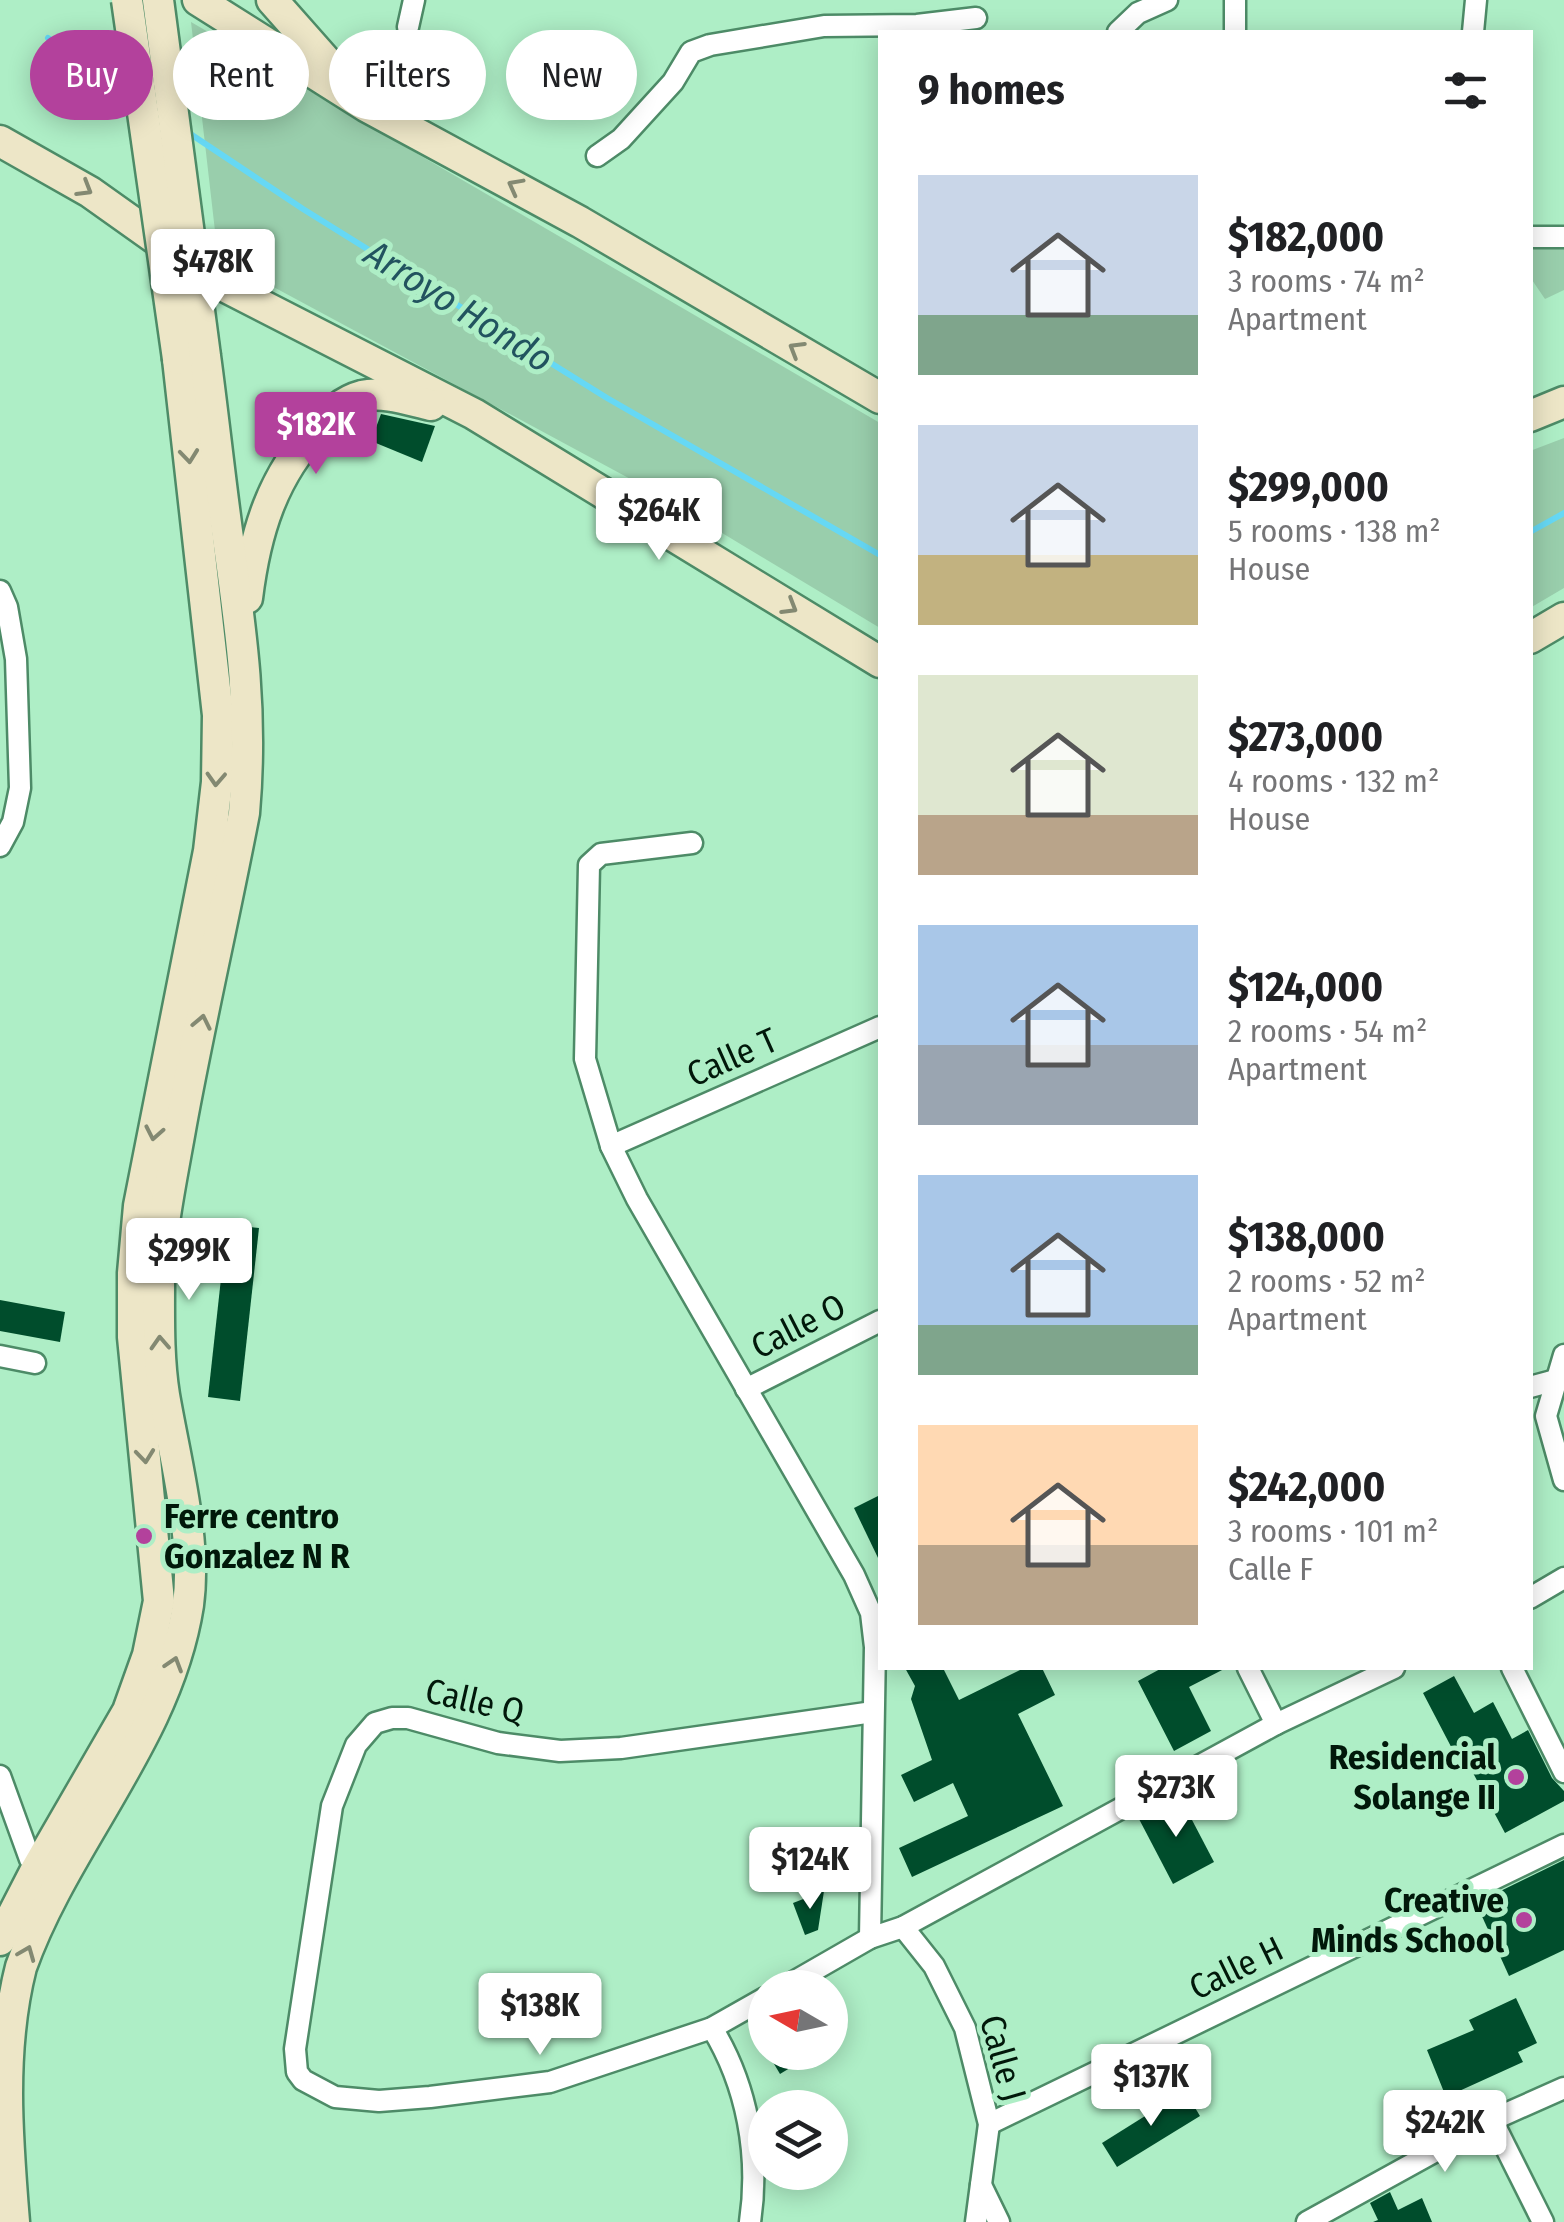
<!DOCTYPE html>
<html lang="en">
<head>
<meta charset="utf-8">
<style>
	:root { --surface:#fff; --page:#f2f2f2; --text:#202124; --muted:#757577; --accent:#b3419c }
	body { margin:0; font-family:"Fira Sans Condensed",sans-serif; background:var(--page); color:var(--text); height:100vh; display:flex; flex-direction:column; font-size:38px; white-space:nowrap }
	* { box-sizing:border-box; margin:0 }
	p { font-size:32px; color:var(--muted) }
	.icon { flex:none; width:55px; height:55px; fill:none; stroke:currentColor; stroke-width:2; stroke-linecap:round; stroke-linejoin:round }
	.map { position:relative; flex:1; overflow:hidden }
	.sheet { position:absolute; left:878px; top:30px; width:655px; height:1640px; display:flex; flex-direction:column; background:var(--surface); border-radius:0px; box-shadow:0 5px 25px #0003 }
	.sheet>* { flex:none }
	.guide { position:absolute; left:30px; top:30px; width:698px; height:90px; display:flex; gap:20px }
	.needle { width:65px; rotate:279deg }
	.buttons { position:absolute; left:748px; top:1970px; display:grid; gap:20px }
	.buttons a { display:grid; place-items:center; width:100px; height:100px; border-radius:50%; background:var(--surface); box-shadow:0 5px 25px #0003; font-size:50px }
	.price { position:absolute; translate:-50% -85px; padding:0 22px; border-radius:10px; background:#fff; color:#222; font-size:32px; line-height:65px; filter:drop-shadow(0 2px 5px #0008) }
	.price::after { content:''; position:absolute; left:50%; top:60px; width:30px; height:22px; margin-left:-15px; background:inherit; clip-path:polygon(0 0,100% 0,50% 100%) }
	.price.selected { background:var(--accent); color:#fff }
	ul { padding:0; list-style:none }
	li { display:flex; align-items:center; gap:30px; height:250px; padding:0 40px }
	li span { display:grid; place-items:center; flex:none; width:280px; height:200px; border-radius:0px; color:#555 }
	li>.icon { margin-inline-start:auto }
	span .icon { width:120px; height:120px; fill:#fffc; stroke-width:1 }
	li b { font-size:42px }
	h2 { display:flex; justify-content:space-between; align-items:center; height:120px; padding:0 40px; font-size:42px }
	.pill { padding:0 35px; border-radius:45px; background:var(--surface); box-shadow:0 5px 25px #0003; font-size:35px; line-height:90px }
	.pill.selected { background:var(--accent); color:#fff }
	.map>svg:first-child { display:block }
	.green { fill:#99ceac }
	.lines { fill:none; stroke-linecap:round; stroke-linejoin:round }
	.stream { stroke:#66d8f4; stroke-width:6 }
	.building { fill:#004d2c }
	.street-casing { stroke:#4d8b67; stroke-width:25 }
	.secondary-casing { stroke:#4d8b67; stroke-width:35 }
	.street { stroke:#fff; stroke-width:20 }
	.secondary { stroke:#ede6c7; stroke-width:30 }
	.secondary-bridge-casing { stroke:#4d8b67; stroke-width:35; stroke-linecap:butt }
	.secondary-bridge { stroke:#ede6c7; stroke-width:30 }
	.oneway { stroke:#838972 }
	.poi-dot { fill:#b3419c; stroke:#aeeec6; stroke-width:4 }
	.labels { text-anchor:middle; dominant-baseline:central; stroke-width:10; stroke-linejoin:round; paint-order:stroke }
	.street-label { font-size:35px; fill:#01180a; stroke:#aeeec6 }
	.poi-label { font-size:35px; font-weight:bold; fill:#01180a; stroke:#aeeec6; text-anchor:end }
	.water-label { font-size:38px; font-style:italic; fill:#22535f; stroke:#aeeec6 }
</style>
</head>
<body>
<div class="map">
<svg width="1564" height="2222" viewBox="0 0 1564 2222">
	<rect width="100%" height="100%" fill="#aeeec6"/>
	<g class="green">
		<polygon points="191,22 880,423 880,628 649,489 218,257"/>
		<polygon points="1530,245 1564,246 1564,290 1545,299 1530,277"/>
		<polygon points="1564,438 1564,588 1530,608 1530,451"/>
	</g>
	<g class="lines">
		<g class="stream">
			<polyline points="48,38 130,93"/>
			<polyline points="186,131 303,209 607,398 880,555"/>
			<polyline points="1530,532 1564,513"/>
		</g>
	</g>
	<g class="building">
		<polygon points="381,414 435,426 422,462 371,441"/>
		<polygon points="227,1224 259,1228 240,1401 208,1397"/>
		<polygon points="0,1300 65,1312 60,1342 0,1331"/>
		<polygon points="880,1495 880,1562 854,1508"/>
		<polygon points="905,1668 943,1668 959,1700 1024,1668 1042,1668 1055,1695 1018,1714 1063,1806 912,1877 899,1848 968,1816 953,1783 914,1802 901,1775 932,1760 911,1699 915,1686"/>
		<polygon points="1162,1668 1226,1668 1189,1687 1211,1731 1174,1751 1138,1681"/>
		<polygon points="1454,1676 1474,1713 1493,1702 1512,1739 1528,1730 1552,1778 1564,1791 1564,1801 1505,1833 1464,1756 1458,1760 1423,1693"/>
		<polygon points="1180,1797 1214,1862 1173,1884 1139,1819"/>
		<polygon points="1564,1860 1564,1950 1509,1976 1476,1903"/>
		<polygon points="824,1891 818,1930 805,1935 793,1903"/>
		<polygon points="1516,1998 1537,2043 1518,2052 1523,2062 1446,2097 1427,2050 1474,2030 1469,2020"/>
		<polygon points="767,2052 816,2052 780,2074"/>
		<polygon points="1185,2091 1200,2116 1117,2167 1102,2143"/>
		<polygon points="1390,2192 1398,2210 1422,2198 1432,2222 1373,2222 1378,2220 1370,2203"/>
	</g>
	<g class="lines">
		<g class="street-casing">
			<g id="street">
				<polyline points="1235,0 1235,32"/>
				<polyline points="408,27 414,0"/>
				<polyline points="1118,32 1138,13 1167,0"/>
				<polyline points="1473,32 1476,0"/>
				<polyline points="597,156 621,139 673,82 691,52 710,45 824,26 917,25 976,18"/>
				<polyline points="1530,237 1564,237"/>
				<polyline points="0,591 7,607 16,659 20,788 13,822 0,846"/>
				<polyline points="692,843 601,854 589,865 585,1059 611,1146 637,1199 854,1575 871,1613 875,1647 870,1938"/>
				<polyline points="611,1146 880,1027"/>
				<polyline points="1564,1355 1546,1416 1564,1480"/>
				<polyline points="0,1356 35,1363"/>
				<polyline points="1530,1387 1556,1380"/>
				<polyline points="746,1389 880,1321"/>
				<polyline points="1530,1598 1564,1578"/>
				<polyline points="1248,1668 1276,1724"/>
				<polyline points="1512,1668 1564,1772"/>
				<polyline points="0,1776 30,1859 40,1873"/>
				<polyline points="903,1927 934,1966 965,2028 989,2124 976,2222"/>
				<polyline points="783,1988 870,1938 903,1927 1276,1724 1394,1668"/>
				<polyline points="765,1998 712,2028 550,2082 430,2097 379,2101 335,2097 303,2080 297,2072 295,2049 332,1806 356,1745 375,1723 392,1718 408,1718 498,1743 560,1751 621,1748 873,1712"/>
				<path d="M712 2028C747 2085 760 2155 750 2222"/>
				<polyline points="1492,2120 1543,2222"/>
				<polyline points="989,2124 1564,1845"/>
				<polyline points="981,2185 999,2222"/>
				<polyline points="1307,2222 1492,2120 1564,2088"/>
			</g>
		</g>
		<g class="secondary-casing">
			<g id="secondary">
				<polyline points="198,0 366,106 580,222 880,398"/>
				<polyline points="272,0 341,78"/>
				<polyline points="0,141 90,192 218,283 474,414 880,662"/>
				<polyline points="1530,416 1564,402"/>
				<path d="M247 598C255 533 272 476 318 428 330 414 343 401 362 396 384 391 409 400 431 405"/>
				<polyline points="1530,638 1564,618"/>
				<polyline points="0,1940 36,1870 128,1711 148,1655 159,1601 133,1337 133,1273 139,1206 209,851 217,782 218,715 178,359"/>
				<path d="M14 2222C7 2137 0 2049 21 1967 66 1841 167 1740 188 1605 197 1539 175 1460 164 1395 158 1357 159 1319 159 1282 160 1229 172 1176 181 1124 200 1020 224 917 244 813 253 711 241 631 227 531 219 473 213 415 205 356"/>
			</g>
		</g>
		<use href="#street" class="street"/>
		<use href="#secondary" class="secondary"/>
		<g class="secondary-bridge-casing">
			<g id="secondary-bridge">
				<polyline points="127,0 178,359"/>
				<polyline points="158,0 205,356"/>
			</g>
		</g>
		<use href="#secondary-bridge" class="secondary-bridge"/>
	</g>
	<defs><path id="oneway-chevron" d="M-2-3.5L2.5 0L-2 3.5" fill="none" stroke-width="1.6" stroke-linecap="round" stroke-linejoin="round" transform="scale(2.5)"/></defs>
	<g class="oneway">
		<use href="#oneway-chevron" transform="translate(515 186) rotate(-152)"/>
		<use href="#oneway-chevron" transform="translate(85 189) rotate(31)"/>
		<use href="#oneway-chevron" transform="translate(796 349) rotate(-149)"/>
		<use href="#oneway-chevron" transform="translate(189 456) rotate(84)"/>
		<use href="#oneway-chevron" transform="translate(790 607) rotate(31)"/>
		<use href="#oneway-chevron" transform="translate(216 779) rotate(93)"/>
		<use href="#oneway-chevron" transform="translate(202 1022) rotate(-78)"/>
		<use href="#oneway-chevron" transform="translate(154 1133) rotate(101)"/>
		<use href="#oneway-chevron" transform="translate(160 1343) rotate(-93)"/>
		<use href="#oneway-chevron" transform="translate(145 1456) rotate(84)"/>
		<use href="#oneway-chevron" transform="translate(174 1664) rotate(-73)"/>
		<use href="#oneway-chevron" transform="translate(27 1953) rotate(-68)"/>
	</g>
	<g class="poi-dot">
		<circle cx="144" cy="1536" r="10"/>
		<circle cx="1516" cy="1777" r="10"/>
		<circle cx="1524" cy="1920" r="10"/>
	</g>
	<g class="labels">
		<g class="street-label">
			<text transform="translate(732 1057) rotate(-24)">Calle T</text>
			<text transform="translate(798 1326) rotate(-27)">Calle O</text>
			<text transform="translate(475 1701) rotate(13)">Calle Q</text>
			<text transform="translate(1236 1968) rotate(-26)">Calle H</text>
			<text transform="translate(1003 2058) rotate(74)">Calle J</text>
		</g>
		<g class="poi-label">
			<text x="164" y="1516" text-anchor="start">Ferre centro<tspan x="164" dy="40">Gonzalez N R</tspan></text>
			<text x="1496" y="1757">Residencial<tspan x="1496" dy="40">Solange II</tspan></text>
			<text x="1504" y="1900">Creative<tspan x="1504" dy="40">Minds School</tspan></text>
		</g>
		<g class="water-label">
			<text transform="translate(459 306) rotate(32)">Arroyo Hondo</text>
		</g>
	</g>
</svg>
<div class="buttons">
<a><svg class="needle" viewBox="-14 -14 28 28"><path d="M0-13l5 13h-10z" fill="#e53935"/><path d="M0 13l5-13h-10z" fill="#757577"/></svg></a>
<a><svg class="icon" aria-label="layers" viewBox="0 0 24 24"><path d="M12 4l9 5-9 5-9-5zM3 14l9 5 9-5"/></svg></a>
</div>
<b class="price" style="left:213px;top:314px">$478K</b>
<b class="price selected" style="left:316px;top:477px">$182K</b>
<b class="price" style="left:659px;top:563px">$264K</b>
<b class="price" style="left:189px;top:1303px">$299K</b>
<b class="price" style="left:1176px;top:1840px">$273K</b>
<b class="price" style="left:810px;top:1912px">$124K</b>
<b class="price" style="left:540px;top:2058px">$138K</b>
<b class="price" style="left:1151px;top:2129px">$137K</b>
<b class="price" style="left:1445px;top:2175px">$242K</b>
<div class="guide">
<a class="pill selected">Buy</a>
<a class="pill">Rent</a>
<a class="pill">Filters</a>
<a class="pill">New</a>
</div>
<section class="sheet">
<h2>9 homes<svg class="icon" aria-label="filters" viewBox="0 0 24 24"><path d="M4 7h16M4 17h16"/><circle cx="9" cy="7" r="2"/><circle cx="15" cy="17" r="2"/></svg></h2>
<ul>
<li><span style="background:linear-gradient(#c9d6e8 70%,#7fa58c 0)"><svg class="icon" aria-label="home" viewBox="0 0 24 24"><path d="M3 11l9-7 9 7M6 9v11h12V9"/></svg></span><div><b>$182,000</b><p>3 rooms · 74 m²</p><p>Apartment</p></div></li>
<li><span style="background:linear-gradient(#c9d6e8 65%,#c2b280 0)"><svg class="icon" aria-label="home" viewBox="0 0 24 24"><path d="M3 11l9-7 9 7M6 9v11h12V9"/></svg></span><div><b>$299,000</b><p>5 rooms · 138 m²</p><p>House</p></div></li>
<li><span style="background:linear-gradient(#dfe7d0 70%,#b9a48a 0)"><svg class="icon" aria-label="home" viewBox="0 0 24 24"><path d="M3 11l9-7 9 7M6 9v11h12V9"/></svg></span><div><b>$273,000</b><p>4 rooms · 132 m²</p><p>House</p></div></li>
<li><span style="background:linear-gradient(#a9c7e8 60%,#9aa5b1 0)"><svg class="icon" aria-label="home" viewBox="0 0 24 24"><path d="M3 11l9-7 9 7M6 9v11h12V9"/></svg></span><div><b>$124,000</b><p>2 rooms · 54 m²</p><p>Apartment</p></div></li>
<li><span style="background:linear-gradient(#a9c7e8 75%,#7fa58c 0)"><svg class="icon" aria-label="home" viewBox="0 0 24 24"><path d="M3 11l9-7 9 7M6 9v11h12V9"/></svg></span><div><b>$138,000</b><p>2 rooms · 52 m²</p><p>Apartment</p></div></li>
<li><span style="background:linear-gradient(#ffd9b3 60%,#b9a48a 0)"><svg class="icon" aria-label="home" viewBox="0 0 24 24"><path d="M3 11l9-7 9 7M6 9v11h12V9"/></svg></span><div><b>$242,000</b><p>3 rooms · 101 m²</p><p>Calle F</p></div></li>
</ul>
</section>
</div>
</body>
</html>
